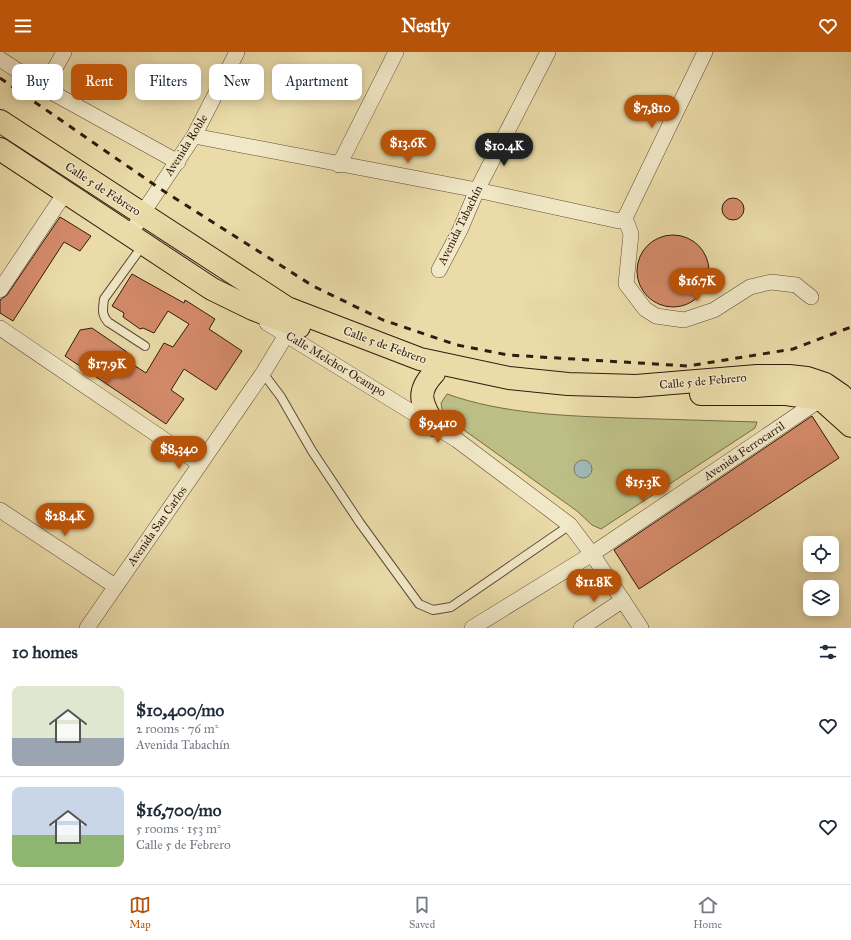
<!DOCTYPE html>
<html lang="en">
<head>
<meta charset="utf-8">
<style>
	:root { --surface:#fff; --page:#f6f6f7; --text:#1f2937; --muted:#747a83; --line:#e0e1e3; --accent:#b45309 }
	body { margin:0; font-family:"IM FELL Great Primer",serif; background:var(--page); color:var(--text); height:100vh; display:flex; flex-direction:column; font-size:15px; white-space:nowrap }
	* { box-sizing:border-box; margin:0 }
	p { font-size:13px; color:var(--muted) }
	.icon { flex:none; width:22px; height:22px; fill:none; stroke:currentColor; stroke-width:2; stroke-linecap:round; stroke-linejoin:round }
	.map { position:relative; height:576px; overflow:hidden }
	.side { display:flex; flex-direction:column; background:var(--surface); flex:1 }
	.side>* { flex:none }
	.hud { position:absolute; left:12px; top:12px; width:400px; height:36px; display:flex; gap:8px }
	.buttons { position:absolute; left:803px; top:484px; display:grid; gap:8px }
	.buttons a { display:grid; place-items:center; width:36px; height:36px; border-radius:8px; background:var(--surface); box-shadow:0 2px 10px #0003; font-size:20px }
	.price { position:absolute; translate:-50% -34px; padding:0 9px; border-radius:14px; background:var(--accent); color:#fff; font-size:13px; line-height:26px; filter:drop-shadow(0 1px 2px #0008) }
	.price::after { content:''; position:absolute; left:50%; top:24px; width:12px; height:9px; margin-left:-6px; background:inherit; clip-path:polygon(0 0,100% 0,50% 100%) }
	.price.selected { background:#222; color:#fff }
	ul { padding:0; list-style:none }
	li { display:flex; align-items:center; gap:12px; height:100px; padding:0 12px }
	li+li { border-top:1px solid var(--line) }
	li span { display:grid; place-items:center; flex:none; width:112px; height:80px; border-radius:8px; color:#555 }
	li>.icon { margin-inline-start:auto }
	span .icon { width:48px; height:48px; fill:#fffc; stroke-width:1 }
	li b { font-size:17px }
	h2 { display:flex; justify-content:space-between; align-items:center; height:48px; padding:0 12px; font-size:17px }
	.chip { padding:0 14px; border-radius:8px; background:var(--surface); box-shadow:0 2px 10px #0003; font-size:14px; line-height:36px }
	.chip.selected { background:var(--accent); color:#fff }
	header { display:flex; justify-content:space-between; align-items:center; height:52px; padding:0 12px; background:var(--accent); color:#fff; font-size:18px; font-weight:800 }
	.tab-bar { display:flex; justify-content:space-around; align-items:center; height:56px; border-top:1px solid var(--line); background:var(--surface); font-size:11px; color:var(--muted) }
	.tab-bar a { display:grid; justify-items:center; gap:2px }
	.tab-bar .selected { color:var(--accent) }
	.map>svg:first-child { display:block }
	.green { fill:#bcbe85; stroke:#766c4a }
	.water { fill:#9eb8b5; stroke:#727973 }
	.building { fill:#d48a6a; stroke:#311a0f }
	.lines { fill:none; stroke-linecap:round; stroke-linejoin:round }
	.service-casing { stroke:#5f4a36; stroke-width:10 }
	.minor-casing { stroke:#5f4a36; stroke-width:16 }
	.primary-casing { stroke:#311a0f; stroke-width:24 }
	.service { stroke:#f1e8c7; stroke-width:8 }
	.minor { stroke:#f1e8c7; stroke-width:15 }
	.primary { stroke:#eadba9; stroke-width:22 }
	.rail { stroke:#311a0f; stroke-width:3; stroke-dasharray:7 7; stroke-linecap:butt }
	.labels { text-anchor:middle; dominant-baseline:central; stroke-width:3; stroke-linejoin:round; paint-order:stroke }
	.street-label { font-size:12px; fill:#311a0f; stroke:#f1e8c7 }
</style>
</head>
<body>
<header><svg class="icon" aria-label="menu" viewBox="0 0 24 24"><path d="M4 6h16M4 12h16M4 18h16"/></svg>Nestly<svg class="icon" aria-label="heart" viewBox="0 0 24 24"><path d="M12 20l-8-8c-3-5 5-10 8-4 3-6 11-1 8 4z"/></svg></header>
<div class="map">
<svg width="851" height="576" viewBox="0 0 851 576">
	<rect width="100%" height="100%" fill="#eadba9"/>
	<filter id="stains"><feTurbulence type="fractalNoise" baseFrequency=".005" numOctaves="4"/><feColorMatrix values="0 0 0 0 .2 0 0 0 0 .09 0 0 0 0 .02 0 0 0 .5 -.17"/></filter>
	<radialGradient id="worn" r=".72"><stop offset=".6" stop-color="#630" stop-opacity="0"/><stop offset="1" stop-color="#630" stop-opacity=".3"/></radialGradient>
	<path class="green" d="M447 342C503 362 567 364 625 366 669 367 713 369 757 370L755 376 601 477 592 473 577 459 443 363 441 351Z"/>
	<circle class="water" cx="583" cy="417" r="9"/>
	<g class="building">
		<circle cx="733" cy="157" r="11"/>
		<polygon points="60,165 91,184 80,199 64,190 13,269 0,261 0,248 7,243"/>
		<circle cx="673" cy="219" r="36"/>
		<polygon points="132,222 184,251 185,248 215,267 209,277 242,299 216,338 184,317 171,338 184,347 166,372 65,304 80,278 92,276 127,300 129,310 146,321 164,291 173,295 189,272 168,259 154,281 143,276 140,277 123,265 124,261 112,254"/>
		<polygon points="812,364 839,406 639,537 614,498"/>
	</g>
	<g class="lines">
		<g class="service-casing">
			<g id="service">
				<path d="M143 193 104 247C103 257 101 262 108 270L145 294"/>
				<polyline points="263,321 281,345 312,399 360,471 419,552 433,558 451,555 570,473"/>
			</g>
		</g>
		<g class="minor-casing">
			<g id="minor">
				<polyline points="0,7 44,36 178,110"/>
				<polyline points="44,36 64,0"/>
				<polyline points="194,84 477,138 619,169 625,166"/>
				<polyline points="339,113 396,0"/>
				<polyline points="625,166 631,182 626,232 645,257 656,264 684,268 714,258 750,235 771,230 796,233 811,245"/>
				<polyline points="625,166 705,0"/>
				<polyline points="130,184 142,162 194,84 237,0"/>
				<polyline points="439,218 460,178 477,138 548,0"/>
				<polyline points="0,238 65,141"/>
				<polyline points="267,271 457,388 570,473 592,502 641,576"/>
				<polyline points="0,276 200,412"/>
				<polyline points="0,458 115,534"/>
				<polyline points="87,576 263,321 291,275"/>
				<polyline points="472,576 592,502 821,347 822,343"/>
				<polyline points="581,576 623,548"/>
			</g>
		</g>
		<g class="primary-casing">
			<g id="primary">
				<polyline points="0,69 287,256 420,307 509,326 568,332 636,334 757,324 789,324 807,326 825,332 841,343 851,353"/>
				<polyline points="0,97 212,237 253,257 299,275"/>
				<polyline points="701,342 786,342 821,347 851,374"/>
				<path d="M434 373C422 352 415 341 434 321"/>
			</g>
		</g>
		<use href="#service" class="service"/>
		<use href="#minor" class="minor"/>
		<use href="#primary" class="primary"/>
		<polyline class="rail" points="0,26 159,136 313,234 383,268 457,293 508,303 688,314 793,297 851,275"/>
	</g>
	<g class="labels">
		<g class="street-label">
			<text transform="translate(186 93) rotate(-58)">Avenida Roble</text>
			<text transform="translate(103 137) rotate(33)">Calle 5 de Febrero</text>
			<text transform="translate(460 173) rotate(-64)">Avenida Tabachín</text>
			<text transform="translate(385 293) rotate(20)">Calle 5 de Febrero</text>
			<text transform="translate(336 312) rotate(31)">Calle Melchor Ocampo</text>
			<text transform="translate(703 329) rotate(-5)">Calle 5 de Febrero</text>
			<text transform="translate(744 399) rotate(-34)">Avenida Ferrocarril</text>
			<text transform="translate(157 474) rotate(-55)">Avenida San Carlos</text>
		</g>
	</g>
	<rect width="100%" height="100%" filter="url(#stains)"/>
	<rect width="100%" height="100%" fill="url(#worn)"/>
</svg>
<div class="buttons">
<a><svg class="icon" aria-label="locate" viewBox="0 0 24 24"><circle cx="12" cy="12" r="6"/><path d="M12 2v4M12 18v4M2 12h4M18 12h4"/></svg></a>
<a><svg class="icon" aria-label="layers" viewBox="0 0 24 24"><path d="M12 4l9 5-9 5-9-5zM3 14l9 5 9-5"/></svg></a>
</div>
<b class="price" style="left:652px;top:77px">$7,810</b>
<b class="price" style="left:408px;top:112px">$13.6K</b>
<b class="price selected" style="left:504px;top:115px">$10.4K</b>
<b class="price" style="left:697px;top:250px">$16.7K</b>
<b class="price" style="left:107px;top:333px">$17.9K</b>
<b class="price" style="left:438px;top:392px">$9,410</b>
<b class="price" style="left:179px;top:418px">$8,340</b>
<b class="price" style="left:643px;top:451px">$15.3K</b>
<b class="price" style="left:65px;top:485px">$28.4K</b>
<b class="price" style="left:594px;top:551px">$11.8K</b>
<div class="hud">
<a class="chip">Buy</a>
<a class="chip selected">Rent</a>
<a class="chip">Filters</a>
<a class="chip">New</a>
<a class="chip">Apartment</a>
</div>
</div>
<section class="side">
<h2>10 homes<svg class="icon" aria-label="filters" viewBox="0 0 24 24"><path d="M4 7h16M4 17h16"/><circle cx="9" cy="7" r="2"/><circle cx="15" cy="17" r="2"/></svg></h2>
<ul>
<li><span style="background:linear-gradient(#dfe7d0 65%,#9aa5b1 0)"><svg class="icon" aria-label="home" viewBox="0 0 24 24"><path d="M3 11l9-7 9 7M6 9v11h12V9"/></svg></span><div><b>$10,400/mo</b><p>2 rooms · 76 m²</p><p>Avenida Tabachín</p></div><svg class="icon" aria-label="heart" viewBox="0 0 24 24"><path d="M12 20l-8-8c-3-5 5-10 8-4 3-6 11-1 8 4z"/></svg></li>
<li><span style="background:linear-gradient(#c9d6e8 60%,#8fb573 0)"><svg class="icon" aria-label="home" viewBox="0 0 24 24"><path d="M3 11l9-7 9 7M6 9v11h12V9"/></svg></span><div><b>$16,700/mo</b><p>5 rooms · 153 m²</p><p>Calle 5 de Febrero</p></div><svg class="icon" aria-label="heart" viewBox="0 0 24 24"><path d="M12 20l-8-8c-3-5 5-10 8-4 3-6 11-1 8 4z"/></svg></li>
</ul>
</section>
<nav class="tab-bar">
<a class="selected"><svg class="icon" aria-label="map" viewBox="0 0 24 24"><path d="M3 6l6-2 6 2 6-2v14l-6 2-6-2-6 2zM9 4v14M15 6v14"/></svg>Map</a>
<a><svg class="icon" aria-label="saved" viewBox="0 0 24 24"><path d="M7 4h10v16l-5-4-5 4z"/></svg>Saved</a>
<a><svg class="icon" aria-label="home" viewBox="0 0 24 24"><path d="M3 11l9-7 9 7M6 9v11h12V9"/></svg>Home</a>
</nav>
</body>
</html>
